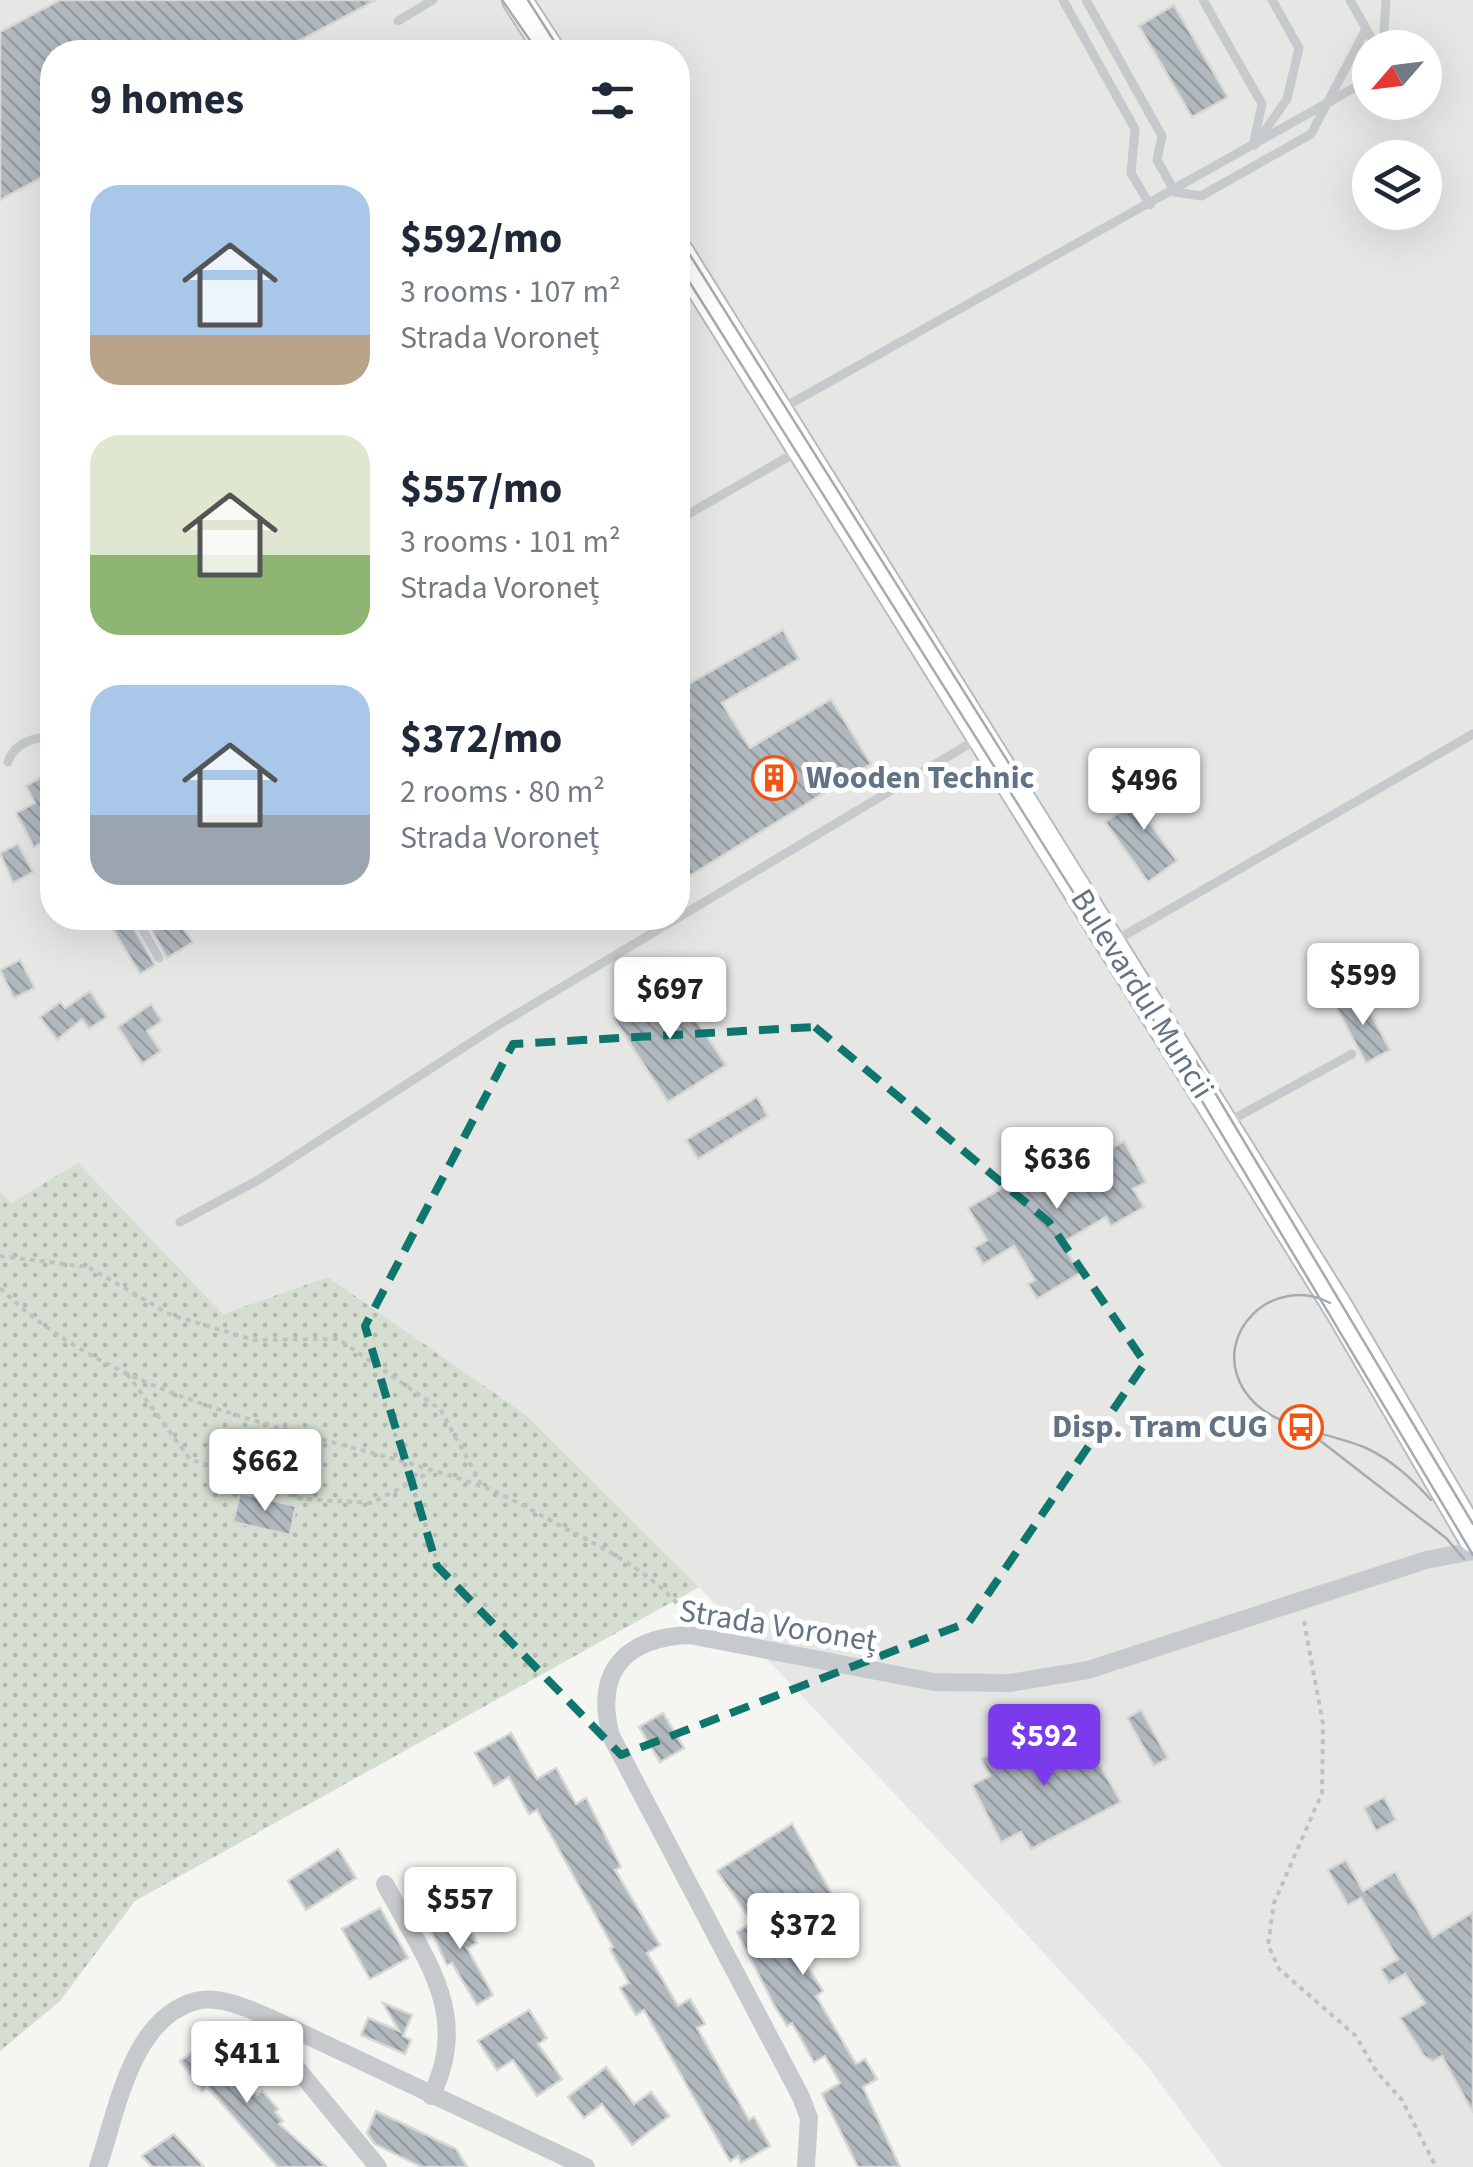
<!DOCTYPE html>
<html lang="en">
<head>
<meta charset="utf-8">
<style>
	:root { --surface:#fff; --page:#f6f6f7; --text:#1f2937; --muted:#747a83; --accent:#7c3aed }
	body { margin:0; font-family:"Source Sans 3",sans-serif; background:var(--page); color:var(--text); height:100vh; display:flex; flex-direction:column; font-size:38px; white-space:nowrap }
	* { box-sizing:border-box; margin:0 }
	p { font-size:32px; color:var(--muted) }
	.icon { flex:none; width:55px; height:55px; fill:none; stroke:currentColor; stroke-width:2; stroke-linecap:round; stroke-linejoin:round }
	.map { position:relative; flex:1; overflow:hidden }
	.side { position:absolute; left:40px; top:40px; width:650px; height:890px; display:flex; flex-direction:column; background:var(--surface); border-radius:40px; box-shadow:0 10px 40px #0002 }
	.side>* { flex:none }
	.needle { width:65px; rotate:242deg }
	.controls { position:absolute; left:1352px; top:30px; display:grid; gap:20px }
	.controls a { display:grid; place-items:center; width:90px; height:90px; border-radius:50%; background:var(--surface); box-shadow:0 10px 40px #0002; font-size:50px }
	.price { position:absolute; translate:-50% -85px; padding:0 22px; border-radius:10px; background:#fff; color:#222; font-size:32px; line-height:65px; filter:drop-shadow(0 2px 5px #0008) }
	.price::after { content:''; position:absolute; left:50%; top:60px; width:30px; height:22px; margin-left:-15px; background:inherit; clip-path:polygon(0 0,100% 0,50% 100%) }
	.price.selected { background:var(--accent); color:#fff }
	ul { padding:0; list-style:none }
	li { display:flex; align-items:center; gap:30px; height:250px; padding:0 50px }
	li span { display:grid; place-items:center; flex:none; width:280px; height:200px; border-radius:30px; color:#555 }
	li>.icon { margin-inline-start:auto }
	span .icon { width:120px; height:120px; fill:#fffc; stroke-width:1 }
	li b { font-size:42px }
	h2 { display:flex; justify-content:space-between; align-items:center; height:120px; padding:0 50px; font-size:42px }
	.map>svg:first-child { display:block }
	.built { fill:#e6e7e5; fill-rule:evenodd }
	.green { fill:url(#green-dots) }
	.building { fill:url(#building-back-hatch); stroke:#d7d7d4; stroke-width:2.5 }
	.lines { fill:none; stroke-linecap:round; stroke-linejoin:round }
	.primary-casing { stroke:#b7bbbf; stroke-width:32 }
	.path { stroke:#c0c1c3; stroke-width:4; stroke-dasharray:5 5; stroke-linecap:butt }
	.lane { stroke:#c7cacd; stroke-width:9 }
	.street { stroke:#c7cacd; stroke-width:18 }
	.primary { stroke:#fff; stroke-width:28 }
	.tram { stroke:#a6abb1; stroke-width:2.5 }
	.marked { fill:none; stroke:#0f766e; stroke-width:8; stroke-dasharray:20 12; stroke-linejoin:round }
	.labels { text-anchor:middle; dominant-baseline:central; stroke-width:10; stroke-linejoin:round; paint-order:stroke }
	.poi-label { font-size:32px; font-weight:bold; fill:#617385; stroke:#fff; text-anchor:start }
	.street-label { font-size:32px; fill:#617385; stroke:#fff }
</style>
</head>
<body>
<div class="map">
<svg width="1473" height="2167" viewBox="0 0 1473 2167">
	<defs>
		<pattern id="green-dots" width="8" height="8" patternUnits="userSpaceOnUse" patternTransform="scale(2.5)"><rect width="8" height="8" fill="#d6ded2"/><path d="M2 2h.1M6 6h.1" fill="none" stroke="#b1b8b0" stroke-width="1.8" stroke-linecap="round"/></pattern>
		<pattern id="building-back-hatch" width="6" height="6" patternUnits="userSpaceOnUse" patternTransform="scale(2.5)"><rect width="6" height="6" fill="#b1b8be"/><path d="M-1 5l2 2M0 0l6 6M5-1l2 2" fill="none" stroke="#939aa0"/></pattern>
	</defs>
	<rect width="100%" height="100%" fill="#f5f6f1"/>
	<path class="built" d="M0 0H1473V2167H1222L1146 2064 992 1897 699 1587 526 1415 328 1277 223 1314 78 1164 11 1204 0 1191ZM1370 48H1425V102H1370ZM52 52H678V918H52ZM1370 158H1425V212H1370Z"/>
	<polygon class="green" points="78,1163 223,1314 328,1277 526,1415 699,1587 135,1901 60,2001 0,2051 0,1191 11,1203"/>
	<g class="building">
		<polygon points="60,0 376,0 278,52 52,52 52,172 0,200 0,32"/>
		<polygon points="1174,5 1228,97 1192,117 1139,26"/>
		<polygon points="783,630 799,659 722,703 750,748 831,699 871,764 678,883 678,690"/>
		<polygon points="52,771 52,837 34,847 16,813 35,803 26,786"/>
		<polygon points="1169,779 1178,794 1143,814 1177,861 1148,882 1105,822"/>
		<polygon points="18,844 33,872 13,883 0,853"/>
		<polygon points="106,918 128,918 155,965 140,974"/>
		<polygon points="145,918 176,918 193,942 167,958"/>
		<polygon points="20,960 35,988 14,998 0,970"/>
		<polygon points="671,982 726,1065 668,1102 614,1019"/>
		<polygon points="90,991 107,1017 89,1029 82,1019 57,1040 40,1017 60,1002 65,1008"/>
		<polygon points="1360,994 1390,1050 1366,1063 1336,1007"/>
		<polygon points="151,1004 162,1021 147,1031 161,1051 142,1064 118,1027"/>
		<polygon points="757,1097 768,1116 698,1159 686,1140"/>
		<polygon points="1124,1141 1146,1182 1133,1189 1144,1207 1111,1226 1106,1217 1062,1243 1080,1273 1037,1299 1028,1284 1035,1280 1014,1246 983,1264 974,1248 987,1240 968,1208 1067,1150 1078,1168"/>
		<polygon points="240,1493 296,1506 290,1535 233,1522"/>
		<polygon points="1141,1710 1168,1758 1154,1766 1127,1718"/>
		<polygon points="663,1713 684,1748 660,1762 639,1727"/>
		<polygon points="1080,1730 1121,1802 1031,1849 1021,1832 1001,1842 972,1785 990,1776 981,1759 1025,1735 1035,1754"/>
		<polygon points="511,1733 537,1779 556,1768 576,1804 586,1798 621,1867 615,1870 660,1945 647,1953 678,2006 690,1999 705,2024 697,2028 749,2120 754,2117 770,2146 741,2163 738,2156 730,2161 644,2010 636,2015 620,1988 629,1983 610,1949 613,1947 537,1810 529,1814 509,1777 494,1786 475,1753"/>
		<polygon points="1384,1797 1396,1820 1376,1831 1364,1808"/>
		<polygon points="792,1824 833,1896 788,1920 808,1957 803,1960 823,1991 816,1996 856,2064 865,2059 877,2079 863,2087 900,2167 858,2167 822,2094 840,2083 825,2056 814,2062 792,2023 787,2026 774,2005 737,1932 752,1922 717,1871"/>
		<polygon points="338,1849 356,1878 306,1910 288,1881"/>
		<polygon points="1346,1860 1363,1891 1395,1872 1433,1937 1473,1912 1473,2113 1442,2056 1433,2061 1424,2056 1400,2018 1425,2003 1405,1974 1389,1983 1381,1969 1398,1959 1361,1898 1348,1905 1328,1870"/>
		<polygon points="380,1908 408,1958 370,1979 342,1929"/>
		<polygon points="446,1911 450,1919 463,1913 477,1943 467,1948 493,1995 477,2005 452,1963 447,1965 426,1920"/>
		<polygon points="383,2003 412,2015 403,2036 411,2040 405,2054 361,2035 368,2018 399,2031"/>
		<polygon points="529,2010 547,2038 538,2044 562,2079 537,2096 513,2060 497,2070 478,2041"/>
		<polygon points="213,2037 257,2095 262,2091 278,2109 275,2112 283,2121 279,2124 327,2167 278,2167 207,2087 202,2091 180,2061"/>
		<polygon points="606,2067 634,2104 651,2092 669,2116 632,2145 602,2104 584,2118 568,2097"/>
		<polygon points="376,2111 456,2149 467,2167 422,2167 375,2144 367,2133"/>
		<polygon points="174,2134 204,2167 152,2167 142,2156"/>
	</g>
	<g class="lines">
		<g class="primary-casing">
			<g id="primary">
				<polyline points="517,0 551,52"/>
				<polyline points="678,251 1339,1309 1473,1538"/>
			</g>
		</g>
		<g class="path">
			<polyline points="0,1256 88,1267 171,1315 254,1340 338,1339 440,1409 483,1487"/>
			<path d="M0 1288C127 1412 319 1429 481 1486 513 1498 545 1518 576 1534 613 1553 662 1580 686 1615"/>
			<polyline points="127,1374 190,1459 302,1499 372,1503 430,1472"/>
			<polyline points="1304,1621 1323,1724 1322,1793 1274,1903 1268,1945 1279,1969 1356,2036 1376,2071 1402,2100 1436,2167"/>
		</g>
		<g class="lane">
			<polyline points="1063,0 1135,129 1131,173 1150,205"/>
			<polyline points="1086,0 1162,136 1157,160 1175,192"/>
			<polyline points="1203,0 1262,104 1254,141"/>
			<polyline points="1350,0 1377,48"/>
			<polyline points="398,21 433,0"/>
			<polyline points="413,48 415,52"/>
			<polyline points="1383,48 1386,0"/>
			<polyline points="1255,145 1287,99 1299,48 1272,0"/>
			<polyline points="1175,192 1201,196 1311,134 1366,29"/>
			<polyline points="781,409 1370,79"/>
			<polyline points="678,520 800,450"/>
			<path d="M8 762C14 743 34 737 52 737"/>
			<polyline points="49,883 52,879"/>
			<polyline points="136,918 159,958"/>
			<polyline points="1113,942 1473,734"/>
			<polyline points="1226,1123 1352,1054"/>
			<polyline points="180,1222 260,1179 495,1027 979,738"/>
		</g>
		<g class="street">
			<path d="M385 1884C423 1956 473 2014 431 2096"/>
			<polyline points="270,2018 271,2037 378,2167"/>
			<path d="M98 2167C117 2112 131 2018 196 2001 219 1995 249 2009 270 2018L586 2167"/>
			<path d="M806 2167 809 2118 801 2097 611 1736C594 1672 624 1638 689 1635L934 1682 1009 1683 1088 1670 1426 1560 1473 1551"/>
		</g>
		<use href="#primary" class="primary"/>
		<g class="tram">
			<polyline points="502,0 538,52"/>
			<polyline points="528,0 561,52"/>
			<polyline points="678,236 1010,765"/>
			<polyline points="678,264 1153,1019 1473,1555"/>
			<polyline points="1196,1061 1473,1524"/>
			<path d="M1330 1303C1275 1273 1209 1333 1244 1390 1268 1429 1327 1431 1366 1448 1392 1460 1412 1479 1431 1500"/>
			<polyline points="1318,1439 1446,1538 1464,1559"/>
		</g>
	</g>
	<path class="marked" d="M815 1027 1049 1222 1145 1363 969 1622 621 1755 437 1566 365 1326 513 1044Z"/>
	<defs>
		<g id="building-ring" transform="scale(2.25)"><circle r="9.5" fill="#fff" stroke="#f45313" stroke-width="1.5"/><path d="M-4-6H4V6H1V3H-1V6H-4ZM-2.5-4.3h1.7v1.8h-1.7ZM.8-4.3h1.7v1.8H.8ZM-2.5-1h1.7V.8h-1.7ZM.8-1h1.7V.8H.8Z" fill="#f45313"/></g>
		<g id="bus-ring" transform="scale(2.25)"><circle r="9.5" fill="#fff" stroke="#f45313" stroke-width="1.5"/><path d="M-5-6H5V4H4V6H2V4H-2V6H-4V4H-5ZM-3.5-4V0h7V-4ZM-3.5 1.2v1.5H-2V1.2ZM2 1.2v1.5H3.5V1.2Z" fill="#f45313"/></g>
	</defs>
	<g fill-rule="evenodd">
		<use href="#building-ring" x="774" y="778"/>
		<use href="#bus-ring" x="1301" y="1427"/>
	</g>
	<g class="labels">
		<g class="poi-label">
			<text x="806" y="778">Wooden Technic</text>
			<text x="1268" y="1427" text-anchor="end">Disp. Tram CUG</text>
		</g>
		<g class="street-label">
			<text transform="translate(1142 994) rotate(58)">Bulevardul Muncii</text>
			<text transform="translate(778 1626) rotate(9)">Strada Voroneț</text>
		</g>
	</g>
</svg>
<div class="controls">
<a><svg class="needle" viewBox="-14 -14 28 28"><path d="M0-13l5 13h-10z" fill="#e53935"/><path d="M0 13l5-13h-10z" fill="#747a83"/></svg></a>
<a><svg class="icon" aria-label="layers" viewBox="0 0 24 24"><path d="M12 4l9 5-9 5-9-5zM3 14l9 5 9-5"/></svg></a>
</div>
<b class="price" style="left:1144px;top:833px">$496</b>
<b class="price" style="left:1363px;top:1028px">$599</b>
<b class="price" style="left:670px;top:1042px">$697</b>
<b class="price" style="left:1057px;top:1212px">$636</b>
<b class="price" style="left:265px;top:1514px">$662</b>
<b class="price selected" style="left:1044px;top:1789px">$592</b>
<b class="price" style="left:460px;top:1952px">$557</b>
<b class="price" style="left:803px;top:1978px">$372</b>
<b class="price" style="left:247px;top:2106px">$411</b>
<section class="side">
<h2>9 homes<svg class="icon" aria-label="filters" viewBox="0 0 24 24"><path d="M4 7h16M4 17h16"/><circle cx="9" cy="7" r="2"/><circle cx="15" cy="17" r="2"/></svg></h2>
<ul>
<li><span style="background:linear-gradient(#a9c7e8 75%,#b9a48a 0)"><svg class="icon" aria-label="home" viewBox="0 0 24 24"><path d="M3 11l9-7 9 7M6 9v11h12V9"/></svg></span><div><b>$592/mo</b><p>3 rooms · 107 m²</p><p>Strada Voroneț</p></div></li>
<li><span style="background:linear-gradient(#dfe7d0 60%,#8fb573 0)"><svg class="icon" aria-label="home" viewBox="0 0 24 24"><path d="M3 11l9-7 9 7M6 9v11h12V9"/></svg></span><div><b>$557/mo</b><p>3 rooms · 101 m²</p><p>Strada Voroneț</p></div></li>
<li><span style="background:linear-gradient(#a9c7e8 65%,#9aa5b1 0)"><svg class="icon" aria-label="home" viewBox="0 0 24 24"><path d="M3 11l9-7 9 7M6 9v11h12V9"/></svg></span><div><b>$372/mo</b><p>2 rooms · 80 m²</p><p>Strada Voroneț</p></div></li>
</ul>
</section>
</div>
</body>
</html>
